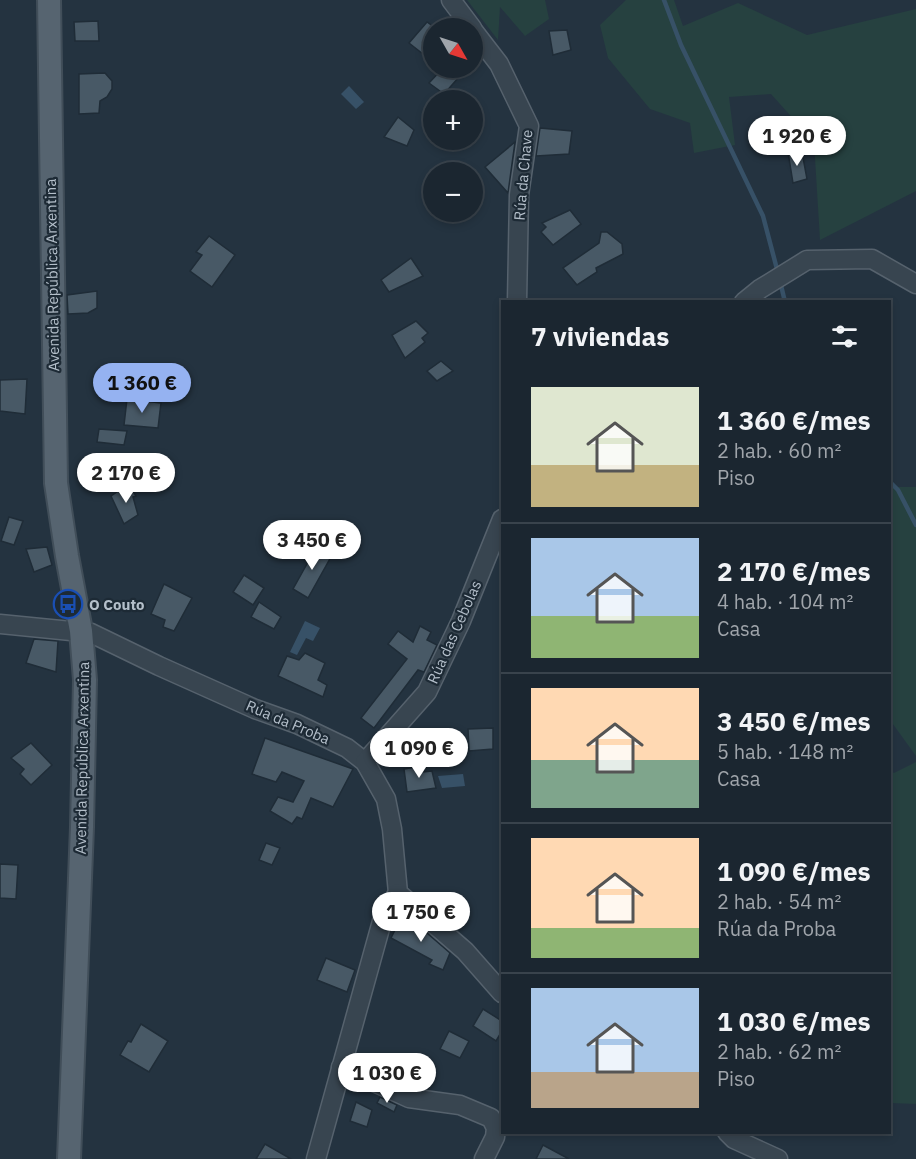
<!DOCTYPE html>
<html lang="es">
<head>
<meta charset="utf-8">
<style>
	:root { --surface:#1b2630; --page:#28323c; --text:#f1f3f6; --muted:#a0a5ab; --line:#39434c; --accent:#95b2f1 }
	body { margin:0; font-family:"IBM Plex Sans",sans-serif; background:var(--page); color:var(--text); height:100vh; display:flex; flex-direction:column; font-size:22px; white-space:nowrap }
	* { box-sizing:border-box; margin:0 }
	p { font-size:20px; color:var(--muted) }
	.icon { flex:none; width:33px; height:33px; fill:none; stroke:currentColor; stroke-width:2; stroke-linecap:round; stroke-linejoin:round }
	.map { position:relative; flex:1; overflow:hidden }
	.side { position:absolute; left:501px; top:300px; width:390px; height:834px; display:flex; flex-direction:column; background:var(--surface); border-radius:0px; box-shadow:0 3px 9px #0003,0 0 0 2px var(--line) }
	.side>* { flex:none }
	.needle { width:39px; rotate:129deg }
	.tools { position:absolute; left:423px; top:18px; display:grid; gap:12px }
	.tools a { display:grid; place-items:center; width:60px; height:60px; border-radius:50%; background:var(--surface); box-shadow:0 3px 9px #0003,0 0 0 2px var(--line); font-size:30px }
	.price { position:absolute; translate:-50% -51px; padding:0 14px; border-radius:21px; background:#fff; color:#222; font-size:20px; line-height:39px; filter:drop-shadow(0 2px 3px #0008) }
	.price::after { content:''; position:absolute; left:50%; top:36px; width:18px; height:14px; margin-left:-9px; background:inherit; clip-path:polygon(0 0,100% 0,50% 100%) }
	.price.active { background:var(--accent); color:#111 }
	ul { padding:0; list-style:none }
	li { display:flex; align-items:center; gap:18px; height:150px; padding:0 30px }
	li+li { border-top:2px solid var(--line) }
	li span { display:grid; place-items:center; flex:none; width:168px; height:120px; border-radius:0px; color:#555 }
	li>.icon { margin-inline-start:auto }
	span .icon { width:72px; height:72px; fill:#fffc; stroke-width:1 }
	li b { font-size:26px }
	h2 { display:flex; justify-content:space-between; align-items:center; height:72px; padding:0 30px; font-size:26px }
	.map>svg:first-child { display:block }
	.green { fill:#264140 }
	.water { fill:#375167 }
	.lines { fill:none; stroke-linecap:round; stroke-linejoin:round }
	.stream { stroke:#375167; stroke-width:4.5 }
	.building { fill:#485966; stroke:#1f2c37; stroke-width:1.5 }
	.minor-casing { stroke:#56626d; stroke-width:21 }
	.major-casing { stroke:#414e59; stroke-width:26 }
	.minor { stroke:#384550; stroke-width:18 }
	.major { stroke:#566470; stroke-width:22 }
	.labels { text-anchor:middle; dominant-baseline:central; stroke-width:4.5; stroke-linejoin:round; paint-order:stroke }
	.street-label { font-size:15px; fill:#b4bfca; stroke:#1d2a35 }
	.poi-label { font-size:15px; font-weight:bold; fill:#b4bfca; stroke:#1d2a35; text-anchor:start }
</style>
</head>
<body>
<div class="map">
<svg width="916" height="1159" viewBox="0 0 916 1159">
	<rect width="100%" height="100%" fill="#243340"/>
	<g class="green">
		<polygon points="467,0 545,0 549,19 525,36 500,7 498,40"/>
		<polygon points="626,0 674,0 683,26 738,3 807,35 916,9 916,191 820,240 814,142 771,94 729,97 735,145 694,153 690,123 650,109 608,58 600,25"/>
		<polygon points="890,487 916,487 916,756 890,720"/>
		<polygon points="916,762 916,1104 890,1103 890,770 894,773"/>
	</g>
	<g class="water">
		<polygon points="349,86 364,102 356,109 341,94"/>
		<polygon points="305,621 320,628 313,641 306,638 297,655 290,652"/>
		<polygon points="463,774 465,786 442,788 438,776"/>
	</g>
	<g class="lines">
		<g class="stream">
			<polyline points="664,0 681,45 763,216 778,273"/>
			<polyline points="780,281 785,302"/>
			<polyline points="890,482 898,490 916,525"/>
		</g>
	</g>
	<g class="building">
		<polygon points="98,21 99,41 75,41 74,22"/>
		<polygon points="427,22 434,27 434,42 423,54 409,43"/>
		<polygon points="567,30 571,50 553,55 549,31"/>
		<polygon points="443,68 467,68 444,94 429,83"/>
		<polygon points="105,73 112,81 112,89 107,97 100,101 99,113 79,114 79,74"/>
		<polygon points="398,117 414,130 407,146 384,137"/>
		<polygon points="540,128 572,131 569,154 536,156"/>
		<polygon points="515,142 508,193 485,167"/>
		<polygon points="788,152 802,152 807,179 793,183"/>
		<polygon points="570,210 581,224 553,245 541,232 546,227 542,223"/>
		<polygon points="601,232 607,232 622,244 623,254 596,268 597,272 577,285 563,268 599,243"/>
		<polygon points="209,236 235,255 212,287 190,271 202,255 196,252"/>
		<polygon points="411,258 423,276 389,292 381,280"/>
		<polygon points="97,291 97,308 88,313 68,314 67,295"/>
		<polygon points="416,321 428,333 422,338 425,342 405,358 392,335"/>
		<polygon points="441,361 453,371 437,381 427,371"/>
		<polygon points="27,379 25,414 0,411 0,380"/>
		<polygon points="127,399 161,403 158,428 124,425"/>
		<polygon points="99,429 127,431 124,445 97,442"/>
		<polygon points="129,484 136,496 133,497 138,515 124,524 111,496"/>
		<polygon points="9,517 23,521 14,545 1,541"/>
		<polygon points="312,546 332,555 308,598 293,589 308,562 305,560"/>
		<polygon points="47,547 52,565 34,572 26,549"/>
		<polygon points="244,575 264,588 253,605 233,592"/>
		<polygon points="164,584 192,598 174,631 163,627 165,620 151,614"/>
		<polygon points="259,602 281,617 274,629 251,617"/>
		<polygon points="420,626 431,632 427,640 437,645 424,672 418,670 374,728 361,718 407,659 388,644 398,631 413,642"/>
		<polygon points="34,639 58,641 56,672 26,663"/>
		<polygon points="305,653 325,663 318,680 327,685 323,697 278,676 287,656 299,660"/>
		<polygon points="493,728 493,749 469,751 468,729"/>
		<polygon points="265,738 353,769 333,807 311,798 302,819 297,817 292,824 270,811 278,797 293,802 304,781 282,772 276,782 252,774"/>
		<polygon points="31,743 52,765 31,785 20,774 24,769 11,758"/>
		<polygon points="422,766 423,772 432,771 436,788 407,792 404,769"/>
		<polygon points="266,843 280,848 272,865 259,860"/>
		<polygon points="0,864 18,865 16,899 0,898"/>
		<polygon points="402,916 420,927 450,953 443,970 429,964 432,960 391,938"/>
		<polygon points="326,958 355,970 347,992 317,980"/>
		<polygon points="483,1009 502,1021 502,1031 496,1041 473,1026"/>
		<polygon points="141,1024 168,1041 149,1072 120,1055 128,1041 131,1042"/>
		<polygon points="449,1031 469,1041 460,1058 440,1049"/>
		<polygon points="380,1097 397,1105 394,1112 377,1103"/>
		<polygon points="356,1102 372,1110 367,1127 350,1121"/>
		<polygon points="265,1144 291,1159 256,1159"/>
		<polygon points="543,1145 569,1159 536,1159"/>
	</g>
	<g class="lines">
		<g class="minor-casing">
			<g id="minor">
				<polyline points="451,0 472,28"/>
				<polyline points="472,29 499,64 529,126 519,195 517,302"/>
				<polyline points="744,302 760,289 807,260 872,259 916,284"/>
				<polyline points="0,624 91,633 159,666 255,709 297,724 347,748 365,762 386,799 392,829 398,893 465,951 502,993"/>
				<polyline points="365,762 427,692 461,621 502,519"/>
				<polyline points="341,1067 409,1098 460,1105 491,1118 496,1128 495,1137 484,1159"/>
				<polyline points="727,1132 734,1139 778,1159"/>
				<polyline points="316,1159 384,914 398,893"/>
			</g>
		</g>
		<g class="major-casing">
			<polyline id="major" points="49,0 56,483 67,556 81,631 85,680 82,827 69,1159"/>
		</g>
		<use href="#minor" class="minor"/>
		<use href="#major" class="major"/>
	</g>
	<defs>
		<g id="bus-ring" transform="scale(1.5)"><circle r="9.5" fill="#1d2a35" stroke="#1a4fb4" stroke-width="1.5"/><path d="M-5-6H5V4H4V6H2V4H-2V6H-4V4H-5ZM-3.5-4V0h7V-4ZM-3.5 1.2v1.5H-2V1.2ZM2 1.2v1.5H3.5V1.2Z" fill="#1a4fb4"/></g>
	</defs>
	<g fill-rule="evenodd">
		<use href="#bus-ring" x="68" y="604"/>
	</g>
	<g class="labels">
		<g class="street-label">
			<text transform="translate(523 175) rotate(-85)">Rúa da Chave</text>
			<text transform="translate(52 275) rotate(-91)">Avenida República Arxentina</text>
			<text transform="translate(454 632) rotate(-66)">Rúa das Cebolas</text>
			<text transform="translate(288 722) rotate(23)">Rúa da Proba</text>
			<text transform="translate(82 758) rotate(-89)">Avenida República Arxentina</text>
		</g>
		<g class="poi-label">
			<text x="89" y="604">O Couto</text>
		</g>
	</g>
</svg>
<div class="tools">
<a><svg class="needle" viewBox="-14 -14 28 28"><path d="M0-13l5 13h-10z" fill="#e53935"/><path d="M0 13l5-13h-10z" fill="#a0a5ab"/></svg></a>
<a>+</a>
<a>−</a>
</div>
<b class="price" style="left:797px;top:167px">1 920 €</b>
<b class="price active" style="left:142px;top:414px">1 360 €</b>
<b class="price" style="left:126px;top:504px">2 170 €</b>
<b class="price" style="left:312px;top:571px">3 450 €</b>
<b class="price" style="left:419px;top:779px">1 090 €</b>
<b class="price" style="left:421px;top:943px">1 750 €</b>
<b class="price" style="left:387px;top:1104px">1 030 €</b>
<section class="side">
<h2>7 viviendas<svg class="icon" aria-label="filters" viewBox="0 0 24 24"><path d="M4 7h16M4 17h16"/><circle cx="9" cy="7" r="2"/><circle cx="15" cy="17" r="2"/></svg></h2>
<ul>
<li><span style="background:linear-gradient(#dfe7d0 65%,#c2b280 0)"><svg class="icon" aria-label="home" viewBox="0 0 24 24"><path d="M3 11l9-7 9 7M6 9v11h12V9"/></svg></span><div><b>1 360 €/mes</b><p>2 hab. · 60 m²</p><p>Piso</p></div></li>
<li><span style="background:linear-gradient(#a9c7e8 65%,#8fb573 0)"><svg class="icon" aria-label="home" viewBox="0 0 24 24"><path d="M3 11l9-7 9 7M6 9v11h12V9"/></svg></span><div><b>2 170 €/mes</b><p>4 hab. · 104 m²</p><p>Casa</p></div></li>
<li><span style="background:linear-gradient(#ffd9b3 60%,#7fa58c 0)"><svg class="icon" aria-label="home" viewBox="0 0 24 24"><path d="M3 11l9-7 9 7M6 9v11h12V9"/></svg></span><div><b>3 450 €/mes</b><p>5 hab. · 148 m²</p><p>Casa</p></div></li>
<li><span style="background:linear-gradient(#ffd9b3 75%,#8fb573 0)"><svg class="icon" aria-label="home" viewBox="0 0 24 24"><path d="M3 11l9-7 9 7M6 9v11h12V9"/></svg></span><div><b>1 090 €/mes</b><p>2 hab. · 54 m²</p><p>Rúa da Proba</p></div></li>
<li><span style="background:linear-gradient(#a9c7e8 70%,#b9a48a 0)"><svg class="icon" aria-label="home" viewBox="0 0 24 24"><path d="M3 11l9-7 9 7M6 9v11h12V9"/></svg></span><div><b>1 030 €/mes</b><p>2 hab. · 62 m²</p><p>Piso</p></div></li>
</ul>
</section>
</div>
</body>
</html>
